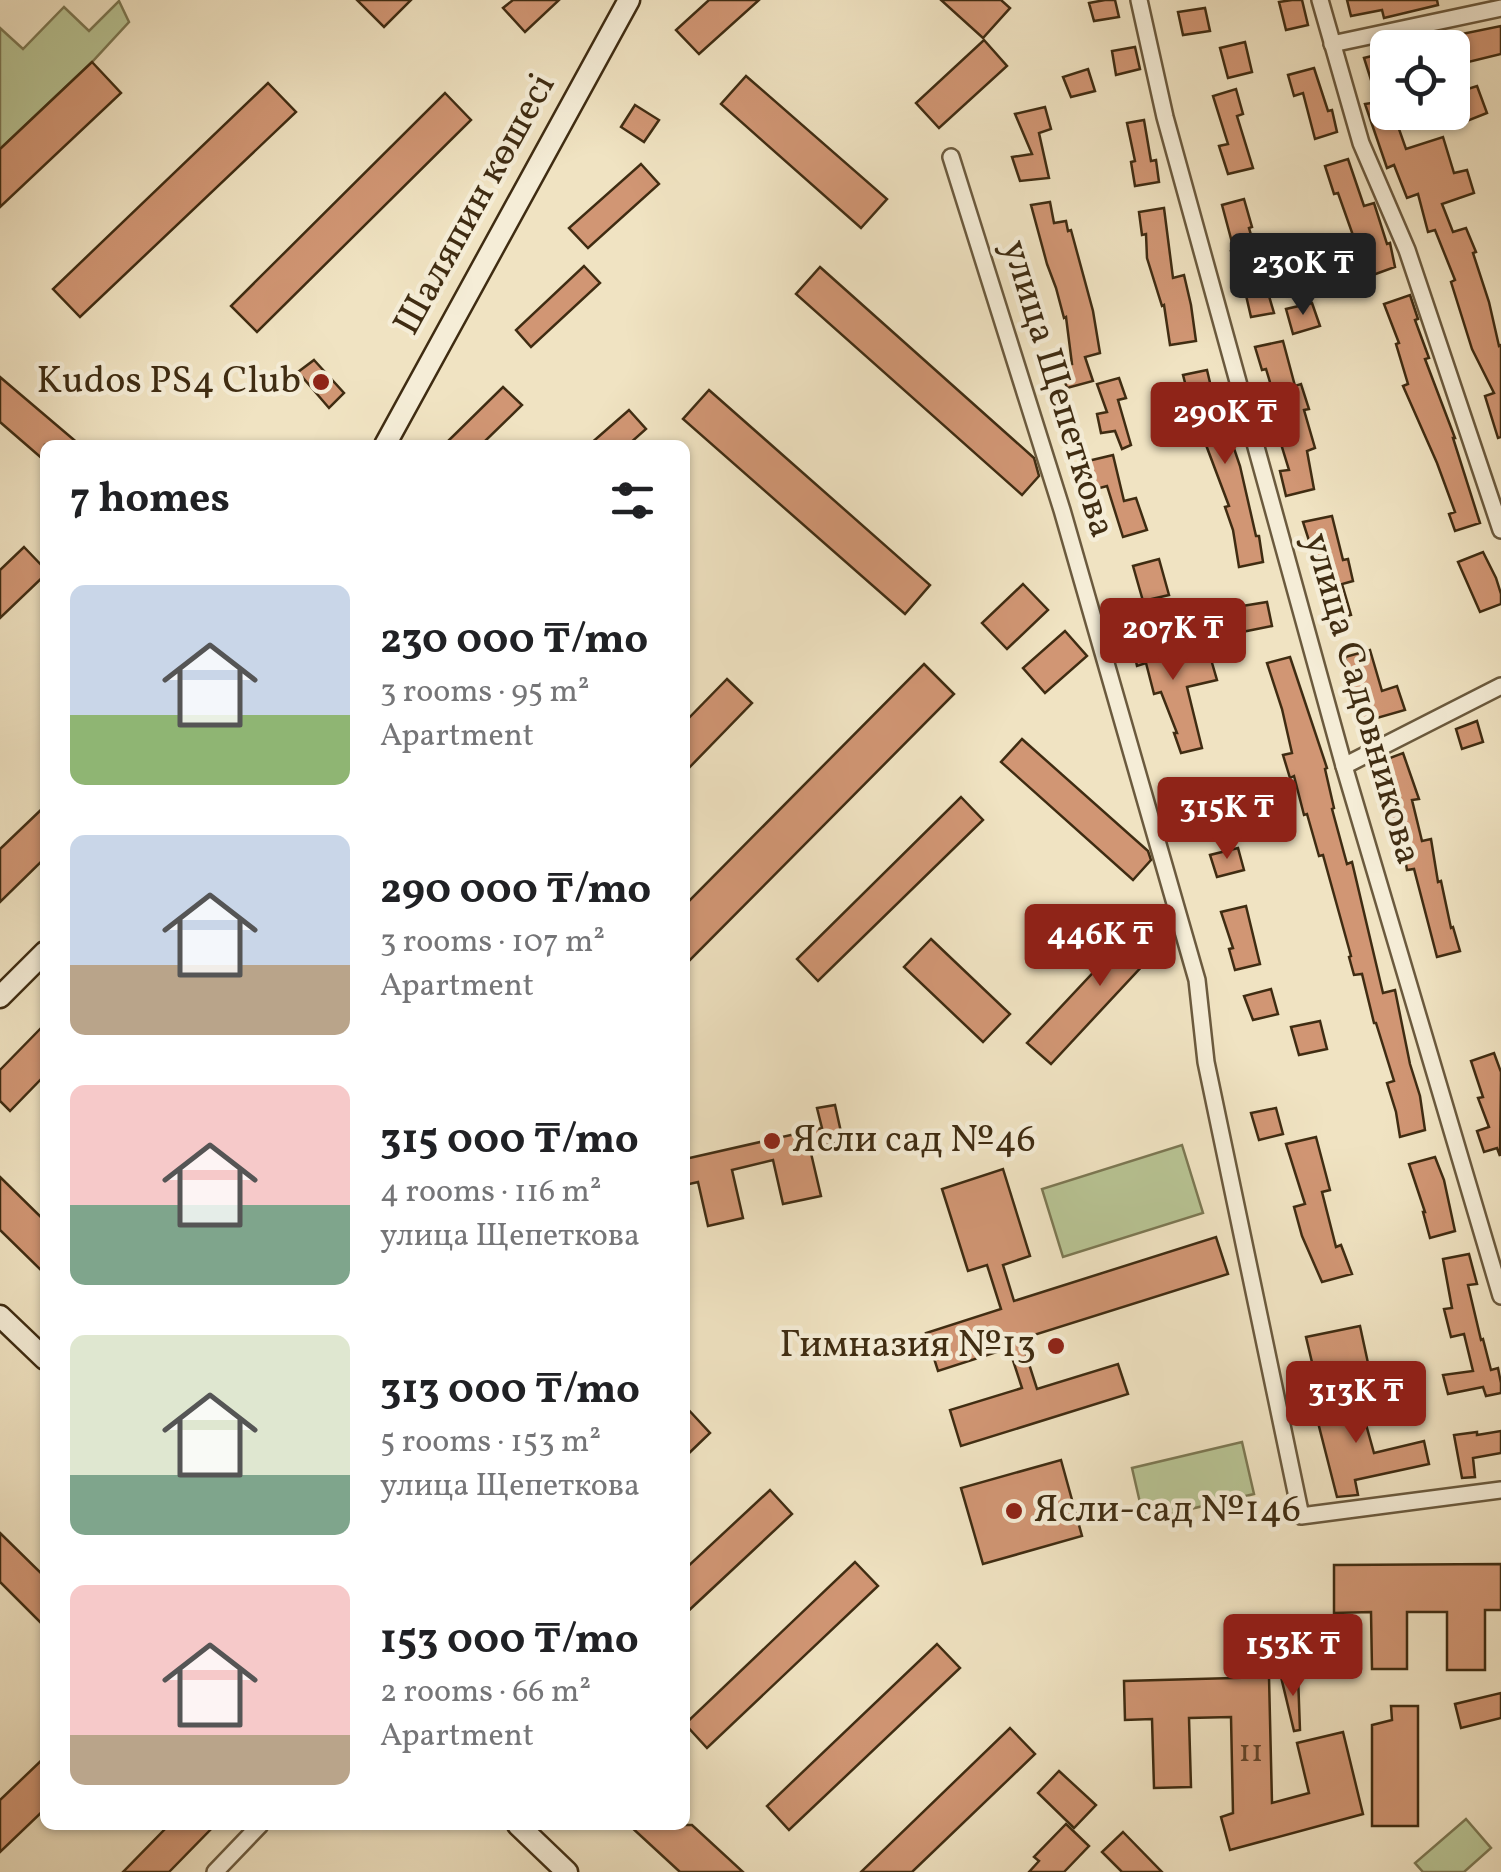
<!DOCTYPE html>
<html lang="en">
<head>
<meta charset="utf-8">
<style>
	:root { --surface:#fff; --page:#f2f2f2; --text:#202124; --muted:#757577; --accent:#8f2418 }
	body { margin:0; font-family:Vollkorn,serif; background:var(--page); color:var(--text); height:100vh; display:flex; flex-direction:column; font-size:38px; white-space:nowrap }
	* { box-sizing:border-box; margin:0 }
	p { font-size:32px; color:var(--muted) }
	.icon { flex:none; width:55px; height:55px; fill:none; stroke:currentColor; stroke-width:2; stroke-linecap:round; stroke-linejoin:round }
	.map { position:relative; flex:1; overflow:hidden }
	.drawer { position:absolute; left:40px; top:440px; width:650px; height:1390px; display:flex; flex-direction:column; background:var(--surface); border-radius:15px; box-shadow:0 2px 8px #0004 }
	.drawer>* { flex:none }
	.fabs { position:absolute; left:1370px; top:30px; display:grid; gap:20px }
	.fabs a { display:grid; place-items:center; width:100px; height:100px; border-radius:15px; background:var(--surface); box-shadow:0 2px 8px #0004; font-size:50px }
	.price { position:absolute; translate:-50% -85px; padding:0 22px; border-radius:10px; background:var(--accent); color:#fff; font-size:32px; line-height:65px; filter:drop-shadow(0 2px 5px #0008) }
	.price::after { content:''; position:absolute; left:50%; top:60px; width:30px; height:22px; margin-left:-15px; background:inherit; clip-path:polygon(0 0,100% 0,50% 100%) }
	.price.on { background:#222; color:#fff }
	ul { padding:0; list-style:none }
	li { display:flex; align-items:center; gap:30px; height:250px; padding:0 30px }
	li span { display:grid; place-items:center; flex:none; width:280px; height:200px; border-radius:15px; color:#555 }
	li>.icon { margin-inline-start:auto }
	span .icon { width:120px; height:120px; fill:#fffc; stroke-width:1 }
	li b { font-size:42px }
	h2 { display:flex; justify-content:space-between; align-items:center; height:120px; padding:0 30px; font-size:42px }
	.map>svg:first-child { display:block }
	.green { fill:#b8c494; stroke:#7c7853; stroke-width:2.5 }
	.building { fill:#d19674; stroke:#3f2c12; stroke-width:2.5 }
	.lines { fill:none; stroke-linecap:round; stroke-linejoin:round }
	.street-casing { stroke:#6b5a3e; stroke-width:20 }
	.secondary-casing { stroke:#3f2c12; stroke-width:25 }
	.street { stroke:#f5edd7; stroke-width:15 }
	.secondary { stroke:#f5edd7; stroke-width:20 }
	.poi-dot { fill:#8f2418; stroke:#f5edd7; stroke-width:4 }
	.labels { text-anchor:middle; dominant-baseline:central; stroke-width:9; stroke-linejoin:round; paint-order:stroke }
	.number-label { font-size:32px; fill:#64462a }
	.street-label { font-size:38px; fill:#3f2c12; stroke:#f5edd7 }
	.poi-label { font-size:38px; fill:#3f2c12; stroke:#f5edd7; text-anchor:end }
</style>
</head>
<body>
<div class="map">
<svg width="1501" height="1872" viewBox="0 0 1501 1872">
	<rect width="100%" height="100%" fill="#f0e3c2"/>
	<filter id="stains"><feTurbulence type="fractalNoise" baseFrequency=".002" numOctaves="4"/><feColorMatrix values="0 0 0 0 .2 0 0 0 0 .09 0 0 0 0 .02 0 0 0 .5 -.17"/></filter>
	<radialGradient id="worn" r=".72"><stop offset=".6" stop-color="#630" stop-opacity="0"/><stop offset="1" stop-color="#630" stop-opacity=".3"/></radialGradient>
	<g class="green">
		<polygon points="119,1 129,22 92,62 0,149 0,28 23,49 64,7 89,31"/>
		<polygon points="1182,1145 1203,1213 1063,1257 1042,1189"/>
		<polygon points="1242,1442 1254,1494 1144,1520 1132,1468"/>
		<polygon points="1466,1819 1491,1848 1464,1872 1423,1872 1415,1863"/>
	</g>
	<g class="building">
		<polygon points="357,0 411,0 384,27"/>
		<polygon points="513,0 559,0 525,32 503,8"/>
		<polygon points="709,0 759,0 699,54 676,30"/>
		<polygon points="941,0 1001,0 1010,8 983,38"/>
		<polygon points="1105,0 1115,0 1119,17 1094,21 1089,3"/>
		<polygon points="1292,0 1302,0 1308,25 1286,30 1279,2"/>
		<polygon points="1347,0 1437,0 1438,5 1384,18 1382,10 1351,16"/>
		<polygon points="1205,8 1210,31 1183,35 1178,12"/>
		<polygon points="1501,26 1501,54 1452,66 1452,36"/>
		<polygon points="984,40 1007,66 939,128 916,103"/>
		<polygon points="1245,42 1252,72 1228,78 1220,48"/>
		<polygon points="1135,47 1140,69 1116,75 1112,51"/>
		<polygon points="1388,52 1388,112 1393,112 1406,149 1443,137 1454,173 1467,170 1474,193 1442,204 1453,232 1466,228 1476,252 1473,253 1489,302 1499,346 1501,345 1501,437 1498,438 1485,396 1494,393 1472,349 1451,282 1455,280 1435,230 1428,232 1418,194 1407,198 1394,165 1387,168 1365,104 1378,102 1364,58"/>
		<polygon points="92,62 121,93 0,207 0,149"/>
		<polygon points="1314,68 1328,111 1332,110 1337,132 1315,139 1303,93 1294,96 1288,75"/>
		<polygon points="1088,69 1095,91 1071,97 1063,77"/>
		<polygon points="746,76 887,199 861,228 721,104"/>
		<polygon points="268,83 296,112 80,317 53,289"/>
		<polygon points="1477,86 1487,113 1462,123 1452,102 1452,94"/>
		<polygon points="1236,89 1243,114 1237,116 1253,168 1228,174 1219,146 1228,144 1213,96"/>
		<polygon points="445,93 471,120 257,332 231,306"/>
		<polygon points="635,105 659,120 644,142 621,127"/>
		<polygon points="1045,107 1051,129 1039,133 1049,178 1020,181 1012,157 1032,154 1015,114"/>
		<polygon points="1144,120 1151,161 1156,160 1159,182 1135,186 1131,162 1135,161 1127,123"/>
		<polygon points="1348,159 1364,206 1374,203 1387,244 1390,243 1395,267 1370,276 1360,240 1355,241 1338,193 1334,194 1325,166"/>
		<polygon points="641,164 659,184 588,248 569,228"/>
		<polygon points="1244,199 1252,227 1249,228 1274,313 1251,317 1242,278 1239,278 1231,251 1234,250 1222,205"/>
		<polygon points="1050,202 1054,223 1066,221 1068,231 1071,230 1093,311 1100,353 1085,357 1093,381 1067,388 1060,367 1072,364 1066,317 1064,318 1056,288 1047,264 1031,205"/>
		<polygon points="1164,208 1173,278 1184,275 1191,305 1196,341 1170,345 1164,305 1162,306 1147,258 1146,234 1142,235 1139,212"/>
		<polygon points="584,266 600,283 531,347 516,330"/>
		<polygon points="820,267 1034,458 1039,476 1022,495 796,294"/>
		<polygon points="1410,295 1418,319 1415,320 1429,358 1425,359 1455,438 1453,438 1480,523 1455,531 1449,514 1455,512 1437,463 1403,386 1408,384 1396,344 1399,343 1384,304"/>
		<polygon points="1312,303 1320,326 1293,334 1286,309"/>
		<polygon points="1283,341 1295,386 1301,384 1309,409 1304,410 1315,448 1307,451 1314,489 1286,496 1280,471 1289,470 1278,434 1285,432 1266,369 1262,370 1255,347"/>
		<polygon points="314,360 344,393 329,408 298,372"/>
		<polygon points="1207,370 1216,408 1220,407 1240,466 1256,536 1259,536 1263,562 1239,567 1233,530 1225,507 1229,506 1203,437 1191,398 1189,398 1183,375"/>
		<polygon points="0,377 80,445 45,445 45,461 0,422"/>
		<polygon points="1119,378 1126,398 1118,400 1131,445 1122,449 1115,431 1101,433 1097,414 1107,412 1097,384"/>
		<polygon points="503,387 522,405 481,445 444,445"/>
		<polygon points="709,390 930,585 905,614 683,419"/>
		<polygon points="629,410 646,429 628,445 589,445"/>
		<polygon points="1113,455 1124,501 1136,498 1147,530 1123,537 1107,486 1096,489 1088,461"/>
		<polygon points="1332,516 1343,560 1348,559 1353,581 1342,584 1351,615 1329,621 1321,599 1327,597 1303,522"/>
		<polygon points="24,547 45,569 45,575 0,618 0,570"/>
		<polygon points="1483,552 1496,578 1501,594 1501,604 1480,612 1458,562"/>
		<polygon points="1159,559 1169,595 1143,601 1133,566"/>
		<polygon points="1023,584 1048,610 1007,649 982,623"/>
		<polygon points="1267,602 1272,626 1242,632 1236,607"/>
		<polygon points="1157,624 1166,666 1210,656 1217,680 1187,687 1202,748 1181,753 1174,733 1177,733 1161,692 1154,694 1146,663 1137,666 1129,630"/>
		<polygon points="1065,631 1087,656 1045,693 1023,668"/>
		<polygon points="1370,650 1382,691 1397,686 1405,710 1363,722 1345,657"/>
		<polygon points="1290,657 1327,768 1325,769 1334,808 1332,809 1347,864 1352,862 1383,993 1395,990 1410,1064 1420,1096 1425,1130 1400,1137 1396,1112 1387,1083 1394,1081 1376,1023 1374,1023 1362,974 1354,975 1349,957 1351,956 1323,855 1319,856 1307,814 1304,815 1294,776 1290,778 1283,755 1292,753 1282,709 1267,663"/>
		<polygon points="924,664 954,694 685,965 685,905"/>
		<polygon points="727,679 752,703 685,772 685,722"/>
		<polygon points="1477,721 1483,742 1462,749 1456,729"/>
		<polygon points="1022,739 1148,851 1151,860 1133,880 1001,762"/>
		<polygon points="1403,753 1419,799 1412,800 1422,841 1431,839 1438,882 1441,881 1451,928 1453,927 1460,951 1437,957 1414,869 1407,870 1401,835 1395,836 1388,811 1392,809 1374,764"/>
		<polygon points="1229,791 1236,812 1207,819 1200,798"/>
		<polygon points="961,797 983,820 818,981 797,959"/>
		<polygon points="45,806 45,858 0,902 0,849"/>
		<polygon points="1238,848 1244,870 1217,877 1210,855"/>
		<polygon points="1246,906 1260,964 1235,970 1229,949 1233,948 1221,912"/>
		<polygon points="1149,913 1172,934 1051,1064 1027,1043"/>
		<polygon points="931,939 1010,1014 983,1042 904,967"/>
		<polygon points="1271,989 1278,1014 1253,1020 1244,996"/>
		<polygon points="1320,1021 1327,1049 1299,1055 1291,1027"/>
		<polygon points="45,1024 45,1075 10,1111 0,1101 0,1070"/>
		<polygon points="1494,1053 1501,1072 1500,1156 1497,1148 1484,1152 1477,1131 1489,1127 1478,1098 1483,1097 1471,1061"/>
		<polygon points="835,1105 843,1141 810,1149 821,1196 783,1204 773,1160 732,1170 743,1218 708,1226 698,1182 685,1185 685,1159 822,1128 817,1108"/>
		<polygon points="1276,1108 1283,1134 1259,1140 1251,1113"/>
		<polygon points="1316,1137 1330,1190 1322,1192 1336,1247 1341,1245 1352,1274 1322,1282 1302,1236 1294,1207 1305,1204 1286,1144"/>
		<polygon points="1435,1157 1444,1180 1455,1231 1430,1238 1423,1212 1425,1212 1409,1164"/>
		<polygon points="1003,1169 1030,1256 1003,1265 1014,1301 1216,1237 1228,1274 1021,1339 1037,1389 1118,1364 1128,1394 961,1446 950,1410 1022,1388 1009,1348 938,1371 926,1333 1001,1309 987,1265 968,1271 942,1189"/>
		<polygon points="0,1177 45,1221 45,1274 0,1230"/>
		<polygon points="1469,1254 1477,1284 1468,1285 1481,1340 1483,1339 1491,1370 1498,1368 1501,1383 1501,1393 1486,1396 1483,1387 1448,1394 1443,1375 1473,1371 1464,1334 1451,1337 1444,1309 1452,1308 1443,1259"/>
		<polygon points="1360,1326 1368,1363 1315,1375 1306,1337"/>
		<polygon points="1321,1380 1333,1417 1362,1410 1374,1453 1424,1441 1429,1464 1355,1480 1358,1495 1337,1497 1312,1399 1306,1400 1302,1384"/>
		<polygon points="685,1406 710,1433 685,1457"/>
		<polygon points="1501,1431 1501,1453 1473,1458 1475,1477 1462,1478 1454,1435 1477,1432 1477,1435"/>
		<polygon points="1061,1460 1082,1536 983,1564 961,1488"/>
		<polygon points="770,1490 792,1514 685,1614 685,1569"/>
		<polygon points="0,1533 45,1577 45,1627 0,1582"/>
		<polygon points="855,1562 878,1586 707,1748 685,1724"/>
		<polygon points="1501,1564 1501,1610 1485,1610 1485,1670 1447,1670 1447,1612 1407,1612 1407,1669 1372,1669 1371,1612 1334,1613 1334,1565"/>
		<polygon points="937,1644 960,1668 789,1830 767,1806"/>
		<polygon points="1298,1676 1300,1730 1294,1731 1281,1677"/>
		<polygon points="1269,1677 1272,1803 1309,1793 1297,1743 1343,1732 1363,1814 1230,1850 1221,1817 1233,1813 1231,1717 1189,1718 1191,1787 1154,1788 1152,1719 1125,1720 1124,1681"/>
		<polygon points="1501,1693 1501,1718 1461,1728 1455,1704"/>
		<polygon points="1391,1706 1418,1706 1418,1826 1372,1826 1372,1725 1392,1720"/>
		<polygon points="1010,1728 1035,1754 912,1872 861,1872"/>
		<polygon points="45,1757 45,1809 0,1852 0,1800"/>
		<polygon points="1059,1771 1096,1805 1074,1828 1038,1793"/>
		<polygon points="1066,1824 1089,1846 1064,1872 1029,1872 1039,1861 1034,1857"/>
		<polygon points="169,1825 215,1825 169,1872 123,1872"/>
		<polygon points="629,1825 692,1825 743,1872 680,1872"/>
		<polygon points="1123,1832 1162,1872 1122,1872 1102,1852"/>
	</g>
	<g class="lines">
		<g class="street-casing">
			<g id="street">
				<polyline points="1139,0 1165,117 1344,766 1501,1296"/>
				<polyline points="1320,0 1361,143 1407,250 1501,530"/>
				<polyline points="1332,44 1501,8"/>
				<polyline points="951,157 1062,510 1197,980 1206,1062 1301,1516 1501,1490"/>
				<polyline points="1344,766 1501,686"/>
				<polyline points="215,1872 260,1825"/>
			</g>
		</g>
		<g class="secondary-casing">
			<g id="secondary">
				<polyline points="385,445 629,0"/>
				<polyline points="0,997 45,952"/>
				<polyline points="0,1316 45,1359"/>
				<polyline points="518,1825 567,1872"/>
			</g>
		</g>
		<use href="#street" class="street"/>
		<use href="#secondary" class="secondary"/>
	</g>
	<g class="poi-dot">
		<circle cx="321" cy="382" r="10"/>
		<circle cx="772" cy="1141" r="10"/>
		<circle cx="1056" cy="1346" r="10"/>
		<circle cx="1014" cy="1511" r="10"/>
	</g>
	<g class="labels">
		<g class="number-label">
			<text x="1251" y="1753">11</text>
		</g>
		<g class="street-label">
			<text transform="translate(476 205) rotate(-61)">Шаляпин көшесі</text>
			<text transform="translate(1057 389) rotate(73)">улица Щепеткова</text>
			<text transform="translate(1361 699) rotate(74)">улица Садовникова</text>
		</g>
		<g class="poi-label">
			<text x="301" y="382">Kudos PS4 Club</text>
			<text x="792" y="1141" text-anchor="start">Ясли сад №46</text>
			<text x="1036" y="1346">Гимназия №13</text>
			<text x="1034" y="1511" text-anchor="start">Ясли-сад №146</text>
		</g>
	</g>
	<rect width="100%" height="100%" filter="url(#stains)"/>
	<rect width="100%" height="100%" fill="url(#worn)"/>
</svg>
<div class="fabs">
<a><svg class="icon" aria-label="locate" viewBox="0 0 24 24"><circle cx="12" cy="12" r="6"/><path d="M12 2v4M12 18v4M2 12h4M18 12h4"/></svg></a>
</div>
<b class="price on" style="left:1303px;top:318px">230K ₸</b>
<b class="price" style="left:1225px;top:467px">290K ₸</b>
<b class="price" style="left:1173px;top:683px">207K ₸</b>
<b class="price" style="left:1227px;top:862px">315K ₸</b>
<b class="price" style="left:1100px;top:989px">446K ₸</b>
<b class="price" style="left:1356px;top:1446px">313K ₸</b>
<b class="price" style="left:1293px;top:1699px">153K ₸</b>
<section class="drawer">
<h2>7 homes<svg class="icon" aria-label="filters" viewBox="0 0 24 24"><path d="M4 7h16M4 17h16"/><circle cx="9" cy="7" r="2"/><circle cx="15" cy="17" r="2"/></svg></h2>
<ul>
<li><span style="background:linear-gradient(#c9d6e8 65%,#8fb573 0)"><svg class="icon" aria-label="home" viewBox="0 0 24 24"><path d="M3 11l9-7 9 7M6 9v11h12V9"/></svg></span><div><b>230 000 ₸/mo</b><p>3 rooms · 95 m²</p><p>Apartment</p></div></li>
<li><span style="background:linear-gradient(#c9d6e8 65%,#b9a48a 0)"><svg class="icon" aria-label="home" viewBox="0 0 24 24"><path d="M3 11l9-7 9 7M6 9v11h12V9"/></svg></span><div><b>290 000 ₸/mo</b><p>3 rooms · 107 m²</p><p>Apartment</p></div></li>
<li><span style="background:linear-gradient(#f6c9c9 60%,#7fa58c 0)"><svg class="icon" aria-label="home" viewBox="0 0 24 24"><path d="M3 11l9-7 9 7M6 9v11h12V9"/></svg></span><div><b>315 000 ₸/mo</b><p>4 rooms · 116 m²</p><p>улица Щепеткова</p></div></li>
<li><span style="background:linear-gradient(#dfe7d0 70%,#7fa58c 0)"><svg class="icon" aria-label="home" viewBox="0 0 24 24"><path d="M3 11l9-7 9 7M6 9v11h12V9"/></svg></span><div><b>313 000 ₸/mo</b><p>5 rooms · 153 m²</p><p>улица Щепеткова</p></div></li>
<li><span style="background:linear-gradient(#f6c9c9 75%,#b9a48a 0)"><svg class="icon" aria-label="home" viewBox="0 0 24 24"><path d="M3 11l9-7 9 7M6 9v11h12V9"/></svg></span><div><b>153 000 ₸/mo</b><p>2 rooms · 66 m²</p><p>Apartment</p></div></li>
</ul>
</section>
</div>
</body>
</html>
